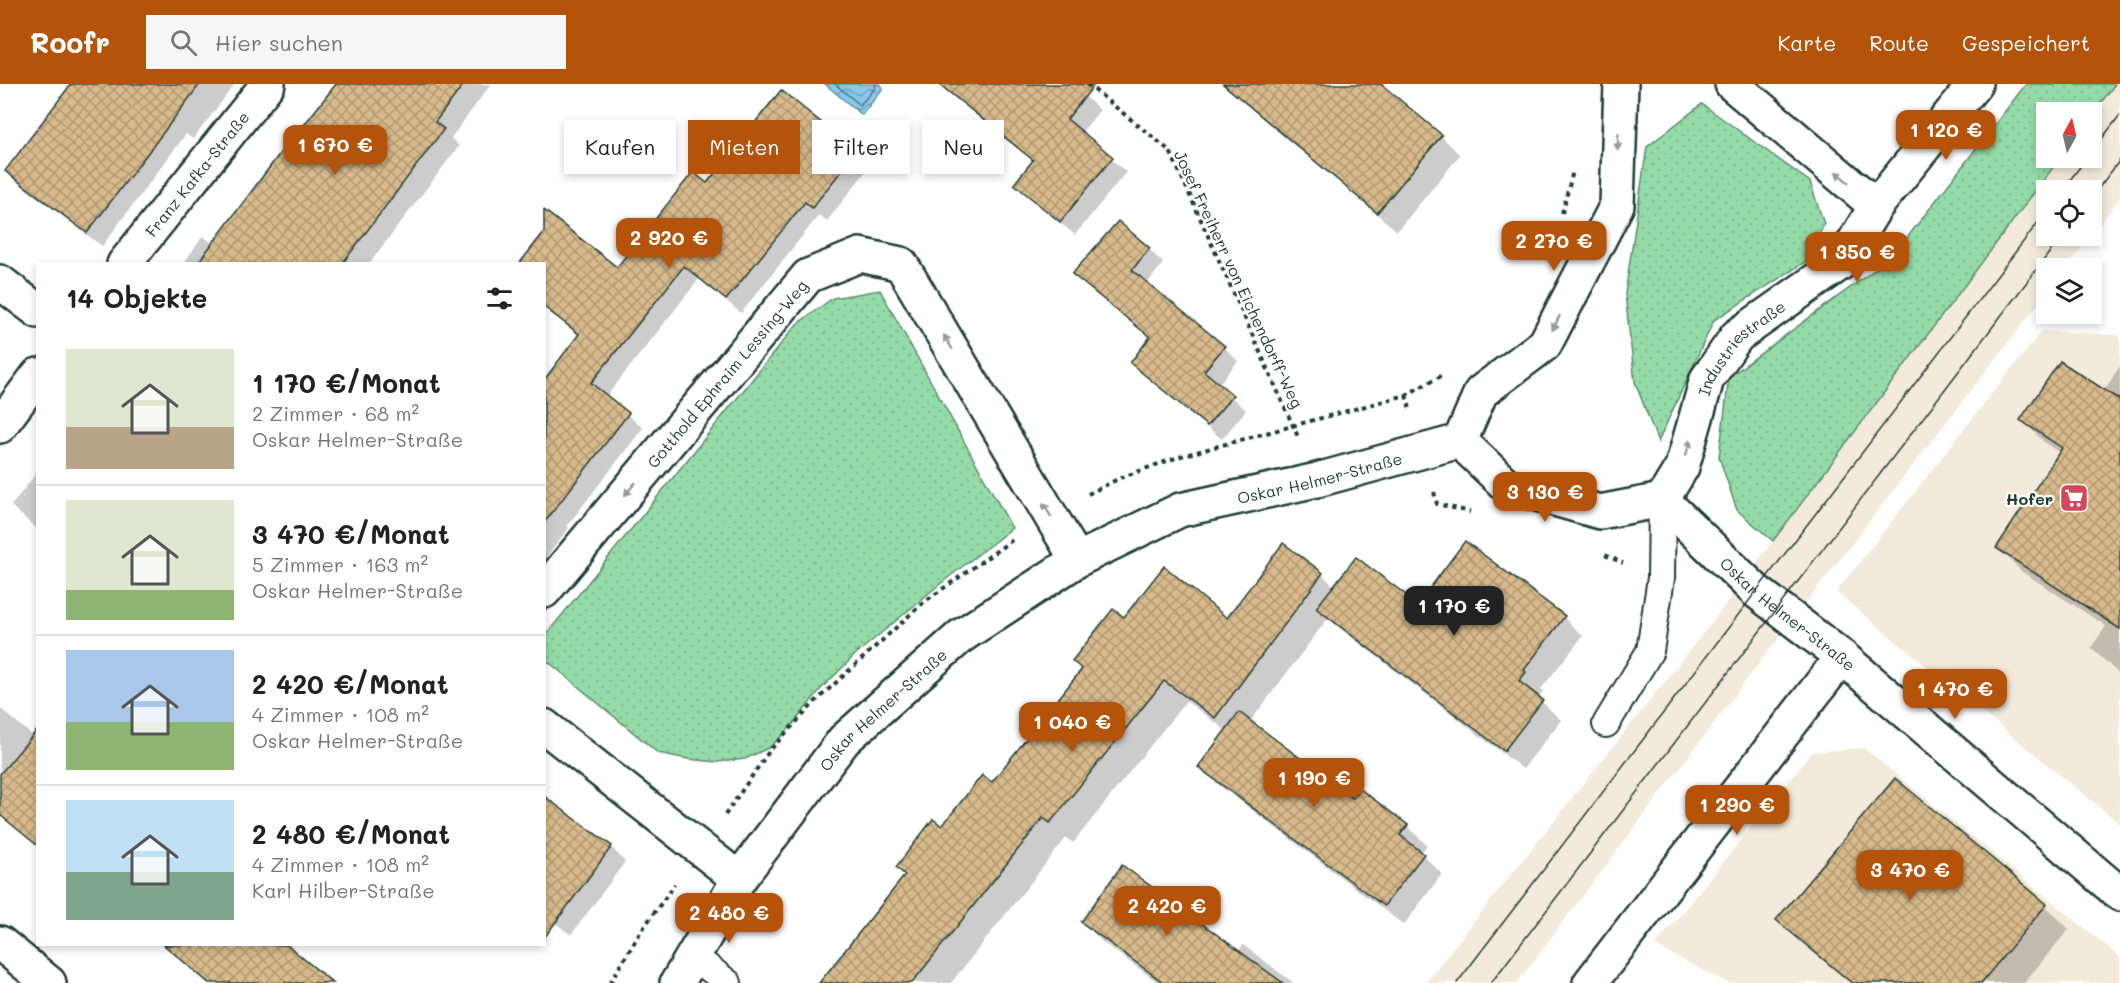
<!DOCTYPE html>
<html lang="de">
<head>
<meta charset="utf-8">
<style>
	:root { --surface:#fff; --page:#f6f6f6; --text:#222; --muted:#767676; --line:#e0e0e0; --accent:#b45309 }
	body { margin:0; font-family:Mali,sans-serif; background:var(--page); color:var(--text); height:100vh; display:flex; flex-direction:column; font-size:22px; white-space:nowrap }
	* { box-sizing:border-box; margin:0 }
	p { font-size:20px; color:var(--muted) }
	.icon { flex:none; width:33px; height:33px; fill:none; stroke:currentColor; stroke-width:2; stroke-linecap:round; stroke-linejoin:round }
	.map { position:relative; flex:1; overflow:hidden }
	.side { position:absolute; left:36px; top:178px; width:510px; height:684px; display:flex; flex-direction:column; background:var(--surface); border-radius:0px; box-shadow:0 3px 9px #0003 }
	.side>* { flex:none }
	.guide { position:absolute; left:564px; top:36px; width:570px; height:54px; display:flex; gap:12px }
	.needle { width:39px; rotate:8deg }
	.buttons { position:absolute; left:2036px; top:18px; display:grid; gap:12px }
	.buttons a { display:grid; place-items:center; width:66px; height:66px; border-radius:0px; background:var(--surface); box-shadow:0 3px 9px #0003; font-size:30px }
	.price { position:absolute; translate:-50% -51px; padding:0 14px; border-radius:12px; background:var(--accent); color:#fff; font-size:20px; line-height:39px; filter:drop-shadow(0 2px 3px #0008) }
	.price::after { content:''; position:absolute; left:50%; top:36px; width:18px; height:14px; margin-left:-9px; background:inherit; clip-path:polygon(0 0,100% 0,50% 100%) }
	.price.on { background:#222; color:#fff }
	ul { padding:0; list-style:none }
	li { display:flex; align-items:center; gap:18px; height:150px; padding:0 30px }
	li+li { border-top:2px solid var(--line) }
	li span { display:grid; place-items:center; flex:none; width:168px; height:120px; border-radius:0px; color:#555 }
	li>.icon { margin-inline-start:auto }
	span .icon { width:72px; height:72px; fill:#fffc; stroke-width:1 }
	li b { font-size:26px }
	h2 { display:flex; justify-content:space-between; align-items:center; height:72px; padding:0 30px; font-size:26px }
	.tag { padding:0 21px; border-radius:0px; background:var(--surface); box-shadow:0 3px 9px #0003; font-size:21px; line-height:54px }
	.tag.on { background:var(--accent); color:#fff }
	header { display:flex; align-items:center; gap:36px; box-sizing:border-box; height:84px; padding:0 30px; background:var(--accent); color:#fff }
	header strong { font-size:28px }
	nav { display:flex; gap:33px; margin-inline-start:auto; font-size:21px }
	.search { width:420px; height:54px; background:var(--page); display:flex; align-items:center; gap:15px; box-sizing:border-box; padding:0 21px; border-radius:0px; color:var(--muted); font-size:22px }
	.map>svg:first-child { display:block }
	.built { fill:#f4eadc; fill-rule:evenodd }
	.grass { fill:url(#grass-dots); stroke:#5a8c6e; stroke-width:1.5 }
	.water { fill:url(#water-waves); stroke:#5f90a1; stroke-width:1.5 }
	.shadow { fill:#0003 }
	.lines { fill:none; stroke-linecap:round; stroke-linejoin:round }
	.shore { stroke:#49757d; stroke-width:1.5 }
	.building { fill:url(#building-cross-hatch); stroke:#1f3d34; stroke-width:1.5 }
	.service-casing { stroke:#1f3d34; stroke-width:30 }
	.minor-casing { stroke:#1f3d34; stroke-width:38 }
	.path { stroke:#1f3d34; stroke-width:4; stroke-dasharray:4.5 4.5; stroke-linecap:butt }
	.service { stroke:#fff; stroke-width:26 }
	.minor { stroke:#fff; stroke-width:33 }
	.tram { stroke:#1f3d34; stroke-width:1.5 }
	.oneway { fill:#8f9e9a }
	.labels { text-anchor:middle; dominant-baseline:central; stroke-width:4.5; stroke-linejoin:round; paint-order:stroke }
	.street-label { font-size:16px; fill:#1f3d34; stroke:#fff }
	.poi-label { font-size:16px; font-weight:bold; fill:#1f3d34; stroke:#fff; text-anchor:end }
</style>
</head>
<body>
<header>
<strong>Roofr</strong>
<div class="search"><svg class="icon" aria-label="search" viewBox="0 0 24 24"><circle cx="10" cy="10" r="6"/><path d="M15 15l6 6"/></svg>Hier suchen</div>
<nav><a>Karte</a><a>Route</a><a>Gespeichert</a></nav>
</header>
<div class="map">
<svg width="2120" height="899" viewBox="0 0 2120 899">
	<defs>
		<pattern id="grass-dots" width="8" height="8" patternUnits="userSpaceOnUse" patternTransform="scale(1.5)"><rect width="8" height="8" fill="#95dba8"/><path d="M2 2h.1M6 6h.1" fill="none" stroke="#80bd91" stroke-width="1.8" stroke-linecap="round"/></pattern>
		<pattern id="water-waves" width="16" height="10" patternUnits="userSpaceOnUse" patternTransform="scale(1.5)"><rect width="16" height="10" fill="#89c8ea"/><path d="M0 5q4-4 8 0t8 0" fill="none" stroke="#6fa4be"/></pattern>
		<pattern id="building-cross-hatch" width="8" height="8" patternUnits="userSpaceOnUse" patternTransform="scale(1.5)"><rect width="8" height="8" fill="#d9ba8c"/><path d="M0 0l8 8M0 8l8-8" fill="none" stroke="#af9873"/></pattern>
	</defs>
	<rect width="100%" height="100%" fill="#fff"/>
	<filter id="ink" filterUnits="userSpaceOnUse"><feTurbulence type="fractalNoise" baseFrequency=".0167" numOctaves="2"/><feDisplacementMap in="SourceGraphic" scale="12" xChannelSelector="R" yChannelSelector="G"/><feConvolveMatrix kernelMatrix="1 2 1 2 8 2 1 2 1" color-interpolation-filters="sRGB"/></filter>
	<g filter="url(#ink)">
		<g class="built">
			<path d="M2115 0H2120V114L2066 184H2046V210L1764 573 1517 899H1425L1716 533 2060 74H2091V32ZM2046 106H2091V152H2046Z"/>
			<polygon points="2041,247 2120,251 2120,740 1836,508"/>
			<polygon points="1864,664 2120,873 2120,899 1728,899 1655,862 1812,668"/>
		</g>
		<g class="grass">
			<polygon points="2026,0 2115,0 2091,32 2091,28 2046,28 2046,74 2060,74 1773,457 1737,426 1719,373 1729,293 1893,172"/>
			<polygon points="1702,20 1810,98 1824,140 1805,178 1714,236 1658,358 1635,298 1625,210 1647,63"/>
			<polygon points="880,206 1012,444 940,500 856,570 819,607 790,644 770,663 745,675 717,678 688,675 658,669 545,575 545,552 797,240 833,214"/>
		</g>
		<polygon class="water" points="825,0 879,0 883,4 862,31"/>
		<g class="shadow">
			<polygon points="72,0 235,0 193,55 186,50 102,162 21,101 7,87"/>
			<polygon points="338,0 491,0 451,54 459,62 369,180 183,180 203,152 214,160"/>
			<polygon points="938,0 1071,0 1100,26 1081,49 1126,88 1075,151 1030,114 1016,100 1034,78"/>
			<polygon points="1222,0 1379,0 1441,52 1460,71 1397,147"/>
			<polygon points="856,68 870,82 827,137 819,131 741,229 699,195 606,313 643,344 567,442 569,444 544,476 544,298 580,252 544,224 544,180 521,180 555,136 617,185 707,101"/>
			<polygon points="1149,165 1163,179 1147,200 1224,263 1238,277 1218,301 1246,326 1222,355 1146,293 1132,278 1151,254 1088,204 1074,189"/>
			<polygon points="2120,282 2120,591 2091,564 2106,542 2021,487 1998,463 2060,369 2045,359 2022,336 2104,307"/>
			<polygon points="38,387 38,446 11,422"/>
			<polygon points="1465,460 1564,534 1583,552 1541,605 1543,607 1538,614 1561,636 1523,685 1337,542 1328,534 1250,638 1354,716 1407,742 1427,761 1421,769 1442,790 1404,841 1220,702 1200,683 1227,647 1186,617 1073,759 1066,754 951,899 821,899 942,744 993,700 1124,535 1227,536 1283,461 1322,490 1335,503 1418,522"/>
			<polygon points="0,624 33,652 38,653 38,762 0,731"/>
			<polygon points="1895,696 2046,822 2069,845 2024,899 1850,899 1802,859 1778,836"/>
			<polygon points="544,714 611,763 625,778 571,851 544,830"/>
			<polygon points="1083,838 1238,868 1243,861 1294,899 1159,899 1102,858"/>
			<polygon points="163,861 285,861 332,899 207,899"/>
		</g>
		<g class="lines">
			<polyline class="shore" points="835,0 860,21 875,4 876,0"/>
		</g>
		<g class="building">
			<polygon points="71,0 200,0 87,149 5,87"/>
			<polygon points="336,0 464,0 435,38 444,45 342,180 197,180 281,68 282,69"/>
			<polygon points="939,0 1095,0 1067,35 1113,73 1060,138 1014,100 1033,76"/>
			<polygon points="1223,0 1381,0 1442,51 1377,129"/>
			<polygon points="781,6 857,67 812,124 805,118 726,216 684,182 591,299 629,329 544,439 544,296 579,250 544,223 544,180 519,180 544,148 544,126 617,183 693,88 707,99"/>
			<polygon points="1118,137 1150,164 1132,186 1225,262 1204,287 1233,311 1207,342 1130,279 1150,253 1072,190"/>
			<polygon points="2060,277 2120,316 2120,545 1996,464 2062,364 2020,336"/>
			<polygon points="1465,457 1565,532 1524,586 1526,588 1519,597 1543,616 1504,667 1316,524 1356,473 1418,520"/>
			<polygon points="1283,459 1323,489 1215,634 1164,597 1050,739 1043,734 912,899 819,899 905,791 896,783 933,735 942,742 982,691 992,698 1082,585 1072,577 1113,525 1124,533 1164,482 1227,534"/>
			<polygon points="1239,628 1353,714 1360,705 1408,741 1400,751 1424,770 1384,822 1198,683"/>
			<polygon points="38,645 38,762 0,731 0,690"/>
			<polygon points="1895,694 2047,820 1981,899 1852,899 1776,836"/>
			<polygon points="544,712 612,762 544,854"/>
			<polygon points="1122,781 1283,899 1164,899 1081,838"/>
			<polygon points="164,861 287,861 333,899 209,899"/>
		</g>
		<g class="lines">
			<g class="service-casing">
				<g id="service">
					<polyline points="1606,640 1650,567 1661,494 1662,416"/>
					<polyline points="692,871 728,899"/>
				</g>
			</g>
			<g class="minor-casing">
				<g id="minor">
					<polyline points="1876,122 1975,0"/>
					<path id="s1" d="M124 180 268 0"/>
					<polyline points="0,198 38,227"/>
					<polyline points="0,342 38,291"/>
					<polyline points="1460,357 1481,308 1545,260 1617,121 1621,0"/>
					<polyline points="1460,357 1506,401 1600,428 1662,416"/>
					<path id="s2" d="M1662 416 1756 507 1842 573 2120 810"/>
					<path id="s3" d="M1662 416 1682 383 1707 295 1737 252 1842 178 1876 122 1732 0"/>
					<path id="s4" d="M544 507 808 192 860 171 901 180 1077 476"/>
					<path id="s5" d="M544 642 739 795 844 656 961 552 1077 476 1180 426 1317 396 1460 357"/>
					<polyline points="0,859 49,899"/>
					<polyline points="677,899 739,795"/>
					<polyline points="1590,899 1842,573"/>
				</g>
			</g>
			<g class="path">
				<polyline points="1087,0 1170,67 1299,355"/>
				<polyline points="1562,129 1573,87"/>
				<polyline points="1406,311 1410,325"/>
				<polyline points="1434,408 1437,420 1470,428"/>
				<polyline points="1088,410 1120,394 1178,373 1406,311 1441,292"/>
				<polyline points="1605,471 1623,479"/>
				<polyline points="725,731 770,666 817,616 924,518 1015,454"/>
				<polyline points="610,899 641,847 675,800"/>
			</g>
			<use href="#service" class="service"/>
			<use href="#minor" class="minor"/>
			<g class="tram">
				<polyline points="2091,69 2120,31"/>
				<polyline points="2062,106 2087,74"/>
				<polyline points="2091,114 2120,76"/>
				<polyline points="1457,899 2046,128"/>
				<polyline points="1491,899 2062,152"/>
			</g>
		</g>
		<defs><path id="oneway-solid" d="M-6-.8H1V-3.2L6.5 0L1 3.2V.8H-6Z" transform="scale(1.5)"/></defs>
		<g class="oneway">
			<use href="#oneway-solid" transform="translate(1618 58) rotate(91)"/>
			<use href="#oneway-solid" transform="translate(1842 93) rotate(-140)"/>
			<use href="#oneway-solid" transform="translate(1556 239) rotate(117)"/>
			<use href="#oneway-solid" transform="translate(948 258) rotate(-121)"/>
			<use href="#oneway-solid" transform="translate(1688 364) rotate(-75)"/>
			<use href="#oneway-solid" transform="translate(630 405) rotate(130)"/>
			<use href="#oneway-solid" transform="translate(1047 426) rotate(-121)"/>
		</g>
	</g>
	<defs>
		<g id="supermarket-square" transform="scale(1.5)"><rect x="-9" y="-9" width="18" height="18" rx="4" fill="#d1495b" stroke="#fff"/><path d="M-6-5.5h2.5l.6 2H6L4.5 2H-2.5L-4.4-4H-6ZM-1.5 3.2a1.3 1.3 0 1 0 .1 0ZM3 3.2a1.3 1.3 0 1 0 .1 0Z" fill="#fff"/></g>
	</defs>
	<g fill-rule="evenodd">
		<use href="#supermarket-square" x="2074" y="414"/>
	</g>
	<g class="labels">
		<g class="street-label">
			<text stroke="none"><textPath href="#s1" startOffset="116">Franz Kafka-Straße</textPath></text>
			<text transform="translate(1239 195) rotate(65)">Josef Freiherr von Eichendorff-Weg</text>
			<text stroke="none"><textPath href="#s3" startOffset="176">Industriestraße</textPath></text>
			<text stroke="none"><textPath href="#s4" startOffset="284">Gotthold Ephraim Lessing-Weg</textPath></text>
			<text stroke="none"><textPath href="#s5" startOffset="975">Oskar Helmer-Straße</textPath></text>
			<text stroke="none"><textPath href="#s2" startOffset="170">Oskar Helmer-Straße</textPath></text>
			<text stroke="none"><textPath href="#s5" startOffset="471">Oskar Helmer-Straße</textPath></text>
		</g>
		<g class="poi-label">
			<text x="2053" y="414">Hofer</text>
		</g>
	</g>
</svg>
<div class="buttons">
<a><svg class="needle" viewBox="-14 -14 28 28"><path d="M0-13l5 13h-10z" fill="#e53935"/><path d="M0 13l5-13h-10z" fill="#767676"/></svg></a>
<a><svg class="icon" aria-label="locate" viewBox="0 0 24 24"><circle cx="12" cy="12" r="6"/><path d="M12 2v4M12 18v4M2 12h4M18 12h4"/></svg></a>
<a><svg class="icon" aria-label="layers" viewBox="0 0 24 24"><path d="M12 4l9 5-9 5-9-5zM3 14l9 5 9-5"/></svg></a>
</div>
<b class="price" style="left:1946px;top:77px">1 120 €</b>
<b class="price" style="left:335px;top:92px">1 670 €</b>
<b class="price" style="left:669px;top:185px">2 920 €</b>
<b class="price" style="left:1554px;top:188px">2 270 €</b>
<b class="price" style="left:1857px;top:199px">1 350 €</b>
<b class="price" style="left:1545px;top:439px">3 130 €</b>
<b class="price on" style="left:1454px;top:553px">1 170 €</b>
<b class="price" style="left:1955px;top:636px">1 470 €</b>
<b class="price" style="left:1072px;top:669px">1 040 €</b>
<b class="price" style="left:1314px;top:725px">1 190 €</b>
<b class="price" style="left:1737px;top:752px">1 290 €</b>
<b class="price" style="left:1910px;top:817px">3 470 €</b>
<b class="price" style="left:1167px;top:853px">2 420 €</b>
<b class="price" style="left:729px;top:860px">2 480 €</b>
<div class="guide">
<a class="tag">Kaufen</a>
<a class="tag on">Mieten</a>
<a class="tag">Filter</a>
<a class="tag">Neu</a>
</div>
<section class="side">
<h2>14 Objekte<svg class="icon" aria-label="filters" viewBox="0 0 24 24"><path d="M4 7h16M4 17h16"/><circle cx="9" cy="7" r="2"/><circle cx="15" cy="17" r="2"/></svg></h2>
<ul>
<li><span style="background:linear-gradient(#dfe7d0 65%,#b9a48a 0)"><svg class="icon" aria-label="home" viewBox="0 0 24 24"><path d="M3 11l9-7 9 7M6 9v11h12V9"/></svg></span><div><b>1 170 €/Monat</b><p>2 Zimmer · 68 m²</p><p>Oskar Helmer-Straße</p></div></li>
<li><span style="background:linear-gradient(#dfe7d0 75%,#8fb573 0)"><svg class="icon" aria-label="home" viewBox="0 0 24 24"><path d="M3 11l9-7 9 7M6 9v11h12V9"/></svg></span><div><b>3 470 €/Monat</b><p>5 Zimmer · 163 m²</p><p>Oskar Helmer-Straße</p></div></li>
<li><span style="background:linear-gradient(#a9c7e8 60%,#8fb573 0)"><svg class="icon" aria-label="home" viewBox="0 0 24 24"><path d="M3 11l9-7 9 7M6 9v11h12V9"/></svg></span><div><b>2 420 €/Monat</b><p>4 Zimmer · 108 m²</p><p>Oskar Helmer-Straße</p></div></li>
<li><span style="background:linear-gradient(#bfe0f5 60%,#7fa58c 0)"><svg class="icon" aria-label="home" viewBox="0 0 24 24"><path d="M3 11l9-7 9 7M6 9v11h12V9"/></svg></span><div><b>2 480 €/Monat</b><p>4 Zimmer · 108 m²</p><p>Karl Hilber-Straße</p></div></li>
</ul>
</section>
</div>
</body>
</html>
